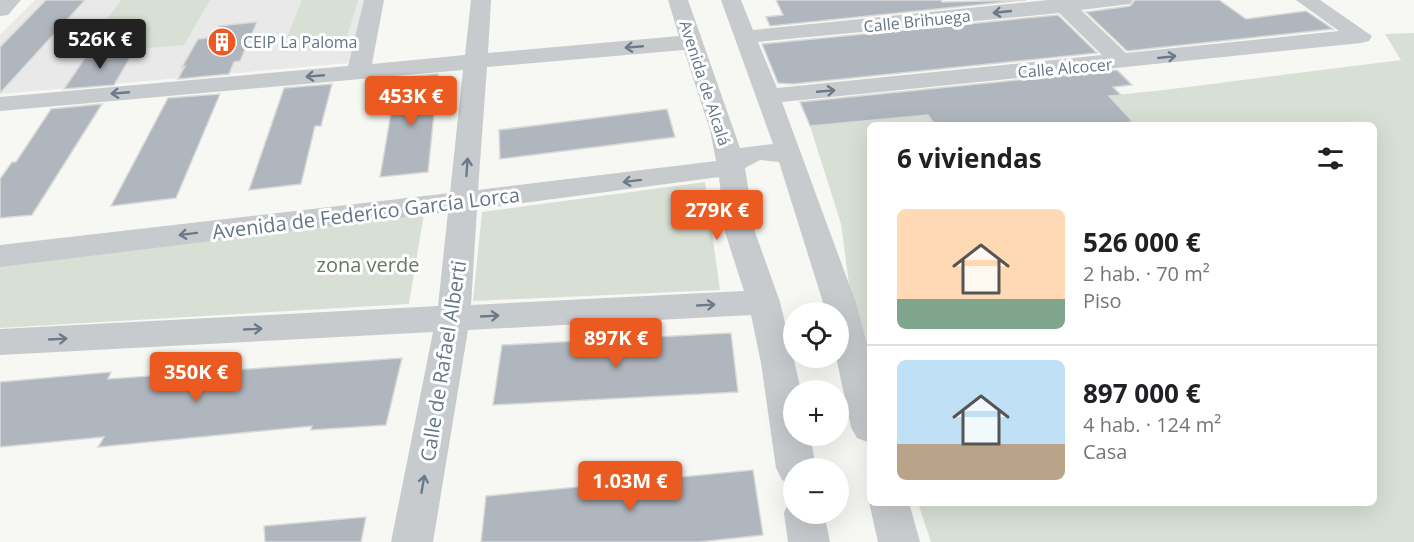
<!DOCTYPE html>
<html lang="es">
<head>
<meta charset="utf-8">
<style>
	:root { --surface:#fff; --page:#f2f2f2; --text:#202124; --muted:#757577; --line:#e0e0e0; --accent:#eb5a21 }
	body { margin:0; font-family:"Open Sans",sans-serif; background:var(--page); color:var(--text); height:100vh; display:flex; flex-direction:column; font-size:22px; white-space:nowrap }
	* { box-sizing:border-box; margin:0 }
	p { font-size:20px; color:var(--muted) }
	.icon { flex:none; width:33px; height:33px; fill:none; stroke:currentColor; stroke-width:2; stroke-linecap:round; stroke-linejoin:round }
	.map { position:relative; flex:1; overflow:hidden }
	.panel { position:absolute; left:867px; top:122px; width:510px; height:384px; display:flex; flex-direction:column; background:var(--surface); border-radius:9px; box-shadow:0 6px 24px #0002 }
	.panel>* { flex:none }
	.buttons { position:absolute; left:783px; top:302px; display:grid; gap:12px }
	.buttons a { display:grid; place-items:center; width:66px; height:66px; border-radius:50%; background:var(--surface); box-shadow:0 6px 24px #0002; font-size:30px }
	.price { position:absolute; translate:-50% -51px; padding:0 14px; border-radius:6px; background:var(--accent); color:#fff; font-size:20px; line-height:39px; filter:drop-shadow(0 2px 3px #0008) }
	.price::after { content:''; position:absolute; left:50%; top:36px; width:18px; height:14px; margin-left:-9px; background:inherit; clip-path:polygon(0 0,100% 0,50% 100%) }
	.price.selected { background:#222; color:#fff }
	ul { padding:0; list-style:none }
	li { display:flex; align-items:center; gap:18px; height:150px; padding:0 30px }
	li+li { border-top:2px solid var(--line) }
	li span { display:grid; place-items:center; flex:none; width:168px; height:120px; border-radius:9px; color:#555 }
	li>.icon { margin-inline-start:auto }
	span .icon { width:72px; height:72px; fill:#fffc; stroke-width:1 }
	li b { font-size:26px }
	h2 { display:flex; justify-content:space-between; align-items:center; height:72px; padding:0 30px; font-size:26px }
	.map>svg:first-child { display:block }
	.built { fill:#e8e9e8 }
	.green { fill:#d8e0d5 }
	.building { fill:#afb6bd; stroke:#d9d9d7; stroke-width:1.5 }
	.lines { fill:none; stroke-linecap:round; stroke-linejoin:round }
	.minor { fill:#c7cbce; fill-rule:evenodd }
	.oneway { stroke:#6a7a8b }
	.labels { text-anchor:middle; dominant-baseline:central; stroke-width:6; stroke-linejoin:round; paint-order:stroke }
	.far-street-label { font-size:16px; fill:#657687; stroke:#fff }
	.far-poi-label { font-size:16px; fill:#657687; stroke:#fff; text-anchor:start }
	.street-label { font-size:20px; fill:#657687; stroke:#fff }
	.park-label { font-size:20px; fill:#647960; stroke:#fff }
</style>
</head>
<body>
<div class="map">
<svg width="1414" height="542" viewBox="0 0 1414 542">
	<rect width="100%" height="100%" fill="#f7f8f4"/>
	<polygon class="built" points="35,0 366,0 348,63 0,94 0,35"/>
	<g class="green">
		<polygon points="121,0 210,0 184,45 81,54"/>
		<polygon points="302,0 358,0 344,47 281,52"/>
		<polygon points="1414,33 1414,542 931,542 918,503 1374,502 1374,124 870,124 870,358 851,299 841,224 810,126 1164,90 1401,60 1385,34"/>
		<polygon points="705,182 720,290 473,301 482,212"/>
		<polygon points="424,214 409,304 0,328 0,266"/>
	</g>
	<g class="building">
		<polygon points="46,0 85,0 0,93 0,47"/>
		<polygon points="776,0 941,0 942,2 1026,0 770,26 766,17 783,15"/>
		<polygon points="1135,0 1219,0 1246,19 1306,11 1333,29 1127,51 1086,12 1130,6"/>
		<polygon points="1058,15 1097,53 793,84 778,83 762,44"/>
		<polygon points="257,22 240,61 234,62 229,74 178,79 185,66 182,67 198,39 214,37 219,26"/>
		<polygon points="134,51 114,85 64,89 87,55"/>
		<polygon points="1117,70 1132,85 1113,87 1121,95 1109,96 1133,122 1110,124 934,124 928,115 810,126 800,102"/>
		<polygon points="438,74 428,172 380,177 397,78"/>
		<polygon points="332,84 321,126 315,126 301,184 249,190 284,88"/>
		<polygon points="220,94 176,198 111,206 168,98"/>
		<polygon points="102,104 32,215 0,218 0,179 12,162 16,162 51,109"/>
		<polygon points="667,109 675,137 500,159 499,130"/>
		<polygon points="731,333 738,392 493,405 502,345"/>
		<polygon points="402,358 386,425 311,430 312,426 98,447 104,437 0,447 0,382 111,372 108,379"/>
		<polygon points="753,470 763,535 699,542 481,542 486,496"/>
		<polygon points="366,517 361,542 265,542 264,526"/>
	</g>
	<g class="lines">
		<g class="minor">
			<polygon points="0,0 21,0 8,15 0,16"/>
			<path d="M364 0H384L372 64 465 55 471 0H491L488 53 679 36 668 0H688L740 148 773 144 721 0H741L753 30 1048 0H1133L1130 4 1081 10 1126 53 1339 31 1296 0H1320L1372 36 1369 41 1361 43 782 102 856 303 870 355V443L857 438 851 427 836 357H838V312H826L779 162 760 160 745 168 755 232 780 302 801 390H794V435H810L816 468H794V485L782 480 776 468 761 363 751 315 468 330 433 542H391L433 332 0 355V329L438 306 448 212 0 267V245L450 193 463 70 0 111V97L348 66ZM1059 13 1102 55 777 88 758 42ZM684 50 710 130 716 161 478 190 487 67ZM719 177 725 232 744 291 471 305 477 209Z"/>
			<polygon points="794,498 794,513 824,513 830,542 788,542 784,513 790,499"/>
			<polygon points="870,499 870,502 909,502 920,542 878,542 869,502"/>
		</g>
	</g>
	<defs><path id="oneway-shaft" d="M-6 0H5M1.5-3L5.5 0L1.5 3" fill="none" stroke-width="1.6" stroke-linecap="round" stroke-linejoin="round" transform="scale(1.5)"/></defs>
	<g class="oneway">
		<use href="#oneway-shaft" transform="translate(1002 12) rotate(174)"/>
		<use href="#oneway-shaft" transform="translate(634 47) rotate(175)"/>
		<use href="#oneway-shaft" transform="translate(1167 57) rotate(-6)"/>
		<use href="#oneway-shaft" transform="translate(315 76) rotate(175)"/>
		<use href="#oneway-shaft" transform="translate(826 91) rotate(-5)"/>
		<use href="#oneway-shaft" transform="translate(120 93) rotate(175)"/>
		<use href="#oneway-shaft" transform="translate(467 167) rotate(-86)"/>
		<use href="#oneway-shaft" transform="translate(632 181) rotate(173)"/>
		<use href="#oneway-shaft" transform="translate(188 234) rotate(173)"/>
		<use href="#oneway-shaft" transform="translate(706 305) rotate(-3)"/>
		<use href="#oneway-shaft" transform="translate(490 316) rotate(-3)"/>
		<use href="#oneway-shaft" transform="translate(253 329) rotate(-3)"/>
		<use href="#oneway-shaft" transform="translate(58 339) rotate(-3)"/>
		<use href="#oneway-shaft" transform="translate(423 484) rotate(-80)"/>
	</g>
	<defs>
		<g id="building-disc" transform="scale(1.5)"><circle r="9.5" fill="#eb5a21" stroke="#fff"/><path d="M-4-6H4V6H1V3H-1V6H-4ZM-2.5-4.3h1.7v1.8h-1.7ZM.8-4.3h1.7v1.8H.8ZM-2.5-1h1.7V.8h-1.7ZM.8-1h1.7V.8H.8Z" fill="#fff"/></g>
	</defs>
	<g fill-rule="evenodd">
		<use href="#building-disc" x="222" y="42"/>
	</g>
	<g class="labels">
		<g class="far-street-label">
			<text transform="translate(917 21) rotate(-6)">Calle Brihuega</text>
			<text transform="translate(1065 68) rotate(-5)">Calle Alcocer</text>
			<text transform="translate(705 83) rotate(72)">Avenida de Alcalá</text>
		</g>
		<g class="far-poi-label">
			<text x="243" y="42">CEIP La Paloma</text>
		</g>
		<g class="street-label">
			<text transform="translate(366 213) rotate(-7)">Avenida de Federico García Lorca</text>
			<text transform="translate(443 361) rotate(-81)">Calle de Rafael Alberti</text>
		</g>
		<g class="park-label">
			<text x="368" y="264">zona verde</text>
		</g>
	</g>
</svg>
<div class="buttons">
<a><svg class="icon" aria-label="locate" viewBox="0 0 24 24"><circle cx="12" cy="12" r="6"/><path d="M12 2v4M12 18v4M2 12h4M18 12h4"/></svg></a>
<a>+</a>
<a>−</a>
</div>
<b class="price selected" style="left:100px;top:70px">526K €</b>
<b class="price" style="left:411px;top:127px">453K €</b>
<b class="price" style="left:717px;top:241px">279K €</b>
<b class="price" style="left:616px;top:369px">897K €</b>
<b class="price" style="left:196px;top:403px">350K €</b>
<b class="price" style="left:630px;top:512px">1.03M €</b>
<section class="panel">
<h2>6 viviendas<svg class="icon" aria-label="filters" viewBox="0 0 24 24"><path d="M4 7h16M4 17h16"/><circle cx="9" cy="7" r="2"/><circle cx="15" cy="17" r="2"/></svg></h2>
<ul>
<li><span style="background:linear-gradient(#ffd9b3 75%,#7fa58c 0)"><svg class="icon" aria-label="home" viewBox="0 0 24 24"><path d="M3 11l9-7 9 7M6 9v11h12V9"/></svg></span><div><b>526 000 €</b><p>2 hab. · 70 m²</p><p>Piso</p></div></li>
<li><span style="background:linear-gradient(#bfe0f5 70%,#b9a48a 0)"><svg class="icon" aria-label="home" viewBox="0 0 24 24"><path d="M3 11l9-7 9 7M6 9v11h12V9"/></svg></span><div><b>897 000 €</b><p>4 hab. · 124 m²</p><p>Casa</p></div></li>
</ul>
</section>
</div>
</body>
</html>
